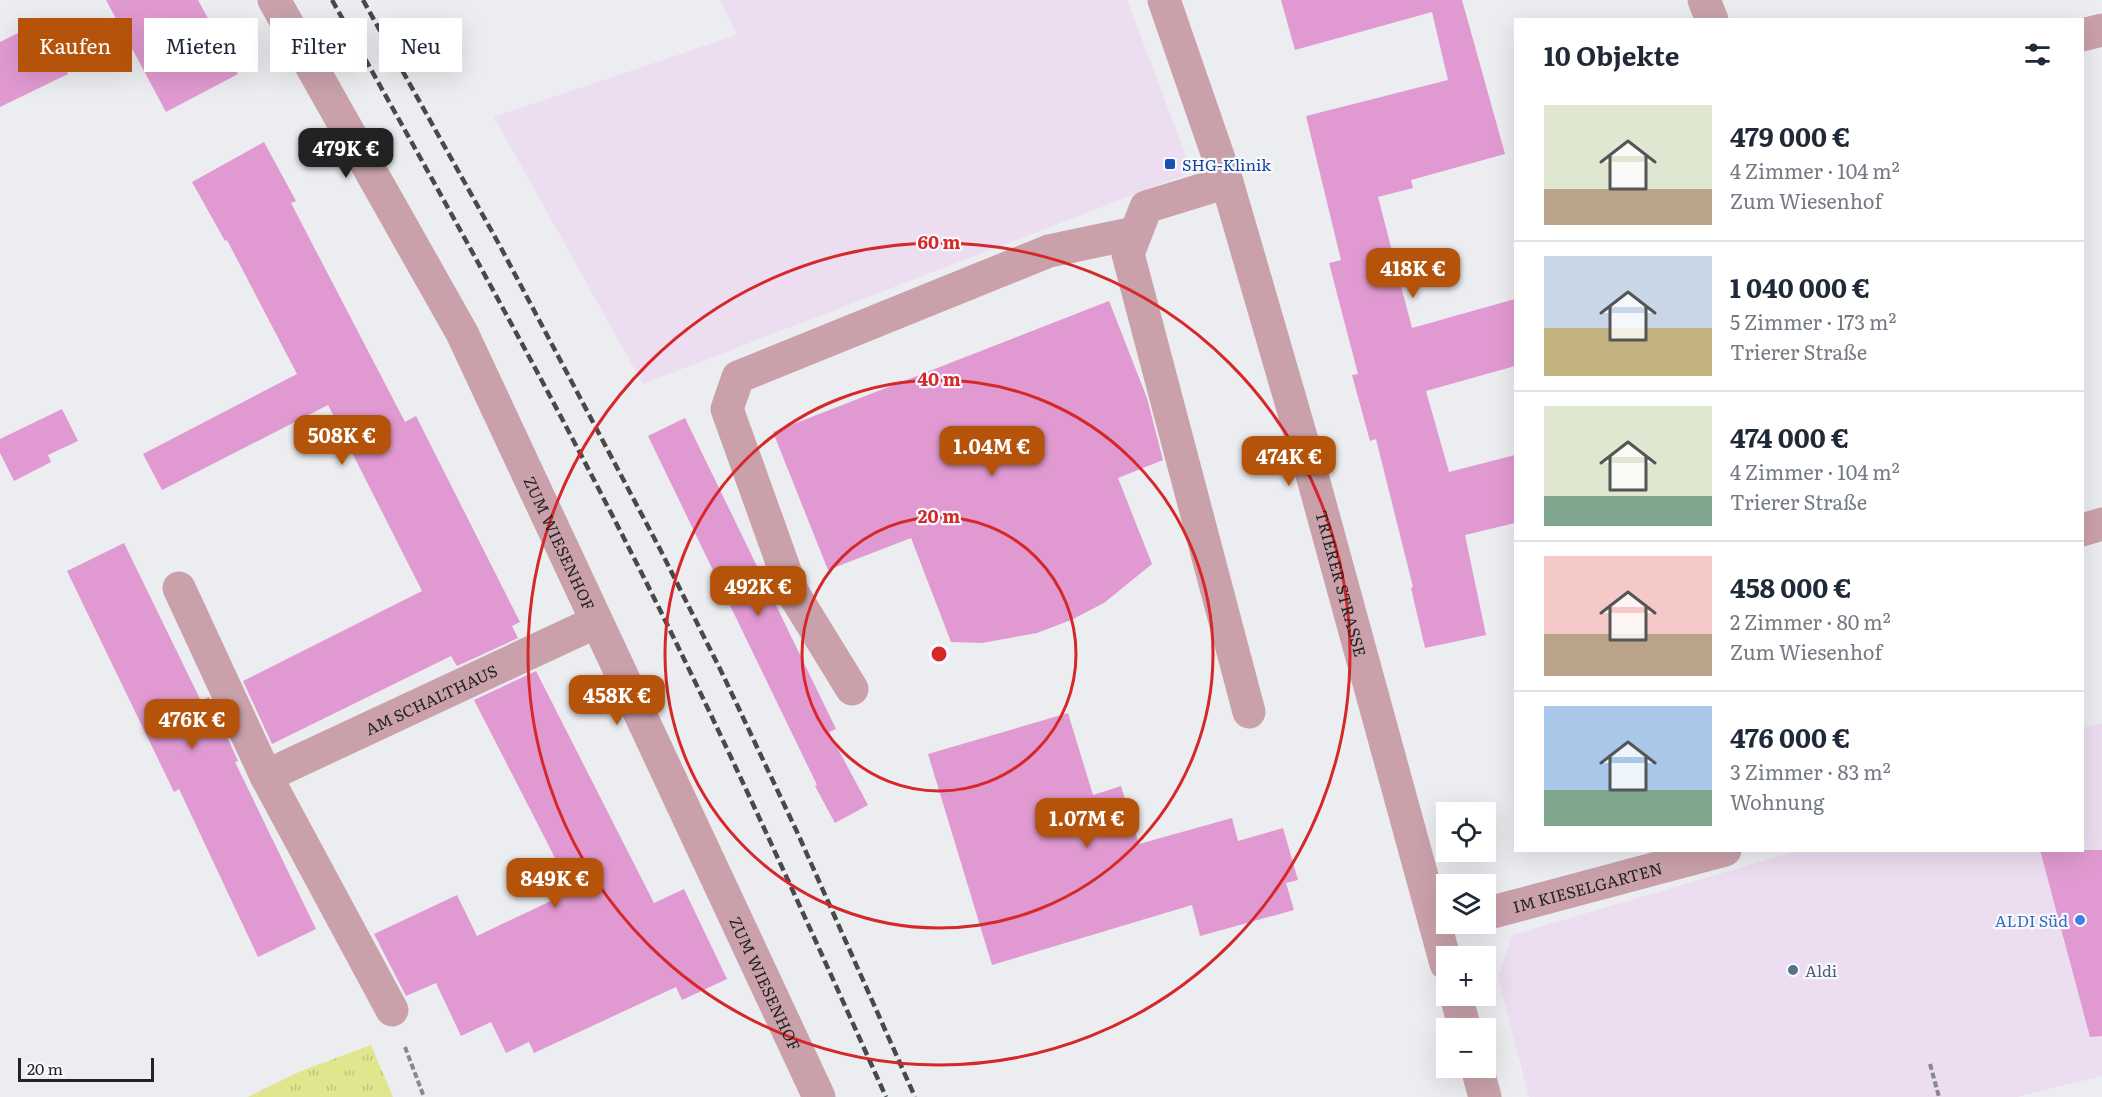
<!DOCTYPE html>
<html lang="de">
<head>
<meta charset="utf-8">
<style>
	:root { --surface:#fff; --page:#f2f2f3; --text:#1f2937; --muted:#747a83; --line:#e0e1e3; --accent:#b45309 }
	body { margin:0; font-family:Literata,serif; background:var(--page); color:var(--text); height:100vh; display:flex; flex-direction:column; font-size:22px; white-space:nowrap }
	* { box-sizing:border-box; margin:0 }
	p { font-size:20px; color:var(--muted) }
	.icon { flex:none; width:33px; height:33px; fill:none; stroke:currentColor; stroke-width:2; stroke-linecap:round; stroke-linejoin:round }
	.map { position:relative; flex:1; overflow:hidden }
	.sheet { position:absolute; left:1514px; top:18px; width:570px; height:834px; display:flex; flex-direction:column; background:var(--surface); border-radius:0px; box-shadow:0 6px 24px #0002 }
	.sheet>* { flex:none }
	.top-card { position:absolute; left:18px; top:18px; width:570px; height:54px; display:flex; gap:12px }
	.controls { position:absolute; left:1436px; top:802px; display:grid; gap:12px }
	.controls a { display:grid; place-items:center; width:60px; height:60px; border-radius:0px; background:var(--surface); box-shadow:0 6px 24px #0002; font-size:30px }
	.scale { position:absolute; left:18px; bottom:15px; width:136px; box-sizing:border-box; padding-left:6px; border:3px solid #222324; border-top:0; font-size:16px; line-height:21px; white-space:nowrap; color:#222324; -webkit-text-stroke:4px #f8faff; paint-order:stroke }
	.price { position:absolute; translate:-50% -51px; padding:0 14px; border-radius:12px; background:var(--accent); color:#fff; font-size:20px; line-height:39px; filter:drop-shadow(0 2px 3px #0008) }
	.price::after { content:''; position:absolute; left:50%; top:36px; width:18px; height:14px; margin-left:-9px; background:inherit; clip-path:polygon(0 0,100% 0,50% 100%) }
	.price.selected { background:#222; color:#fff }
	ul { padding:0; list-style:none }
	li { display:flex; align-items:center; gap:18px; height:150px; padding:0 30px }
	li+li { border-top:2px solid var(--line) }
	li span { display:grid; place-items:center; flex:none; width:168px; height:120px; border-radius:0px; color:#555 }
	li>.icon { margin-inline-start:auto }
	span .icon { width:72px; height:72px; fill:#fffc; stroke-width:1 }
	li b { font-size:26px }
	h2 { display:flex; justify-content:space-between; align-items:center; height:72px; padding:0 30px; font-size:26px }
	.pill { padding:0 21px; border-radius:0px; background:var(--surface); box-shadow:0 6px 24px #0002; font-size:21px; line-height:54px }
	.pill.selected { background:var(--accent); color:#fff }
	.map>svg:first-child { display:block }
	.commercial { fill:#ecddf0 }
	.park { fill:url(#park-tufts) }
	.building { fill:#e19ad1 }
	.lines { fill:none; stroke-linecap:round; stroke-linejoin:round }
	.path { stroke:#87898b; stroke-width:4; stroke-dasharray:6 3; stroke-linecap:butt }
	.minor { stroke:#caa1aa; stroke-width:33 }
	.rail { stroke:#47494a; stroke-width:4.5; stroke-dasharray:9 4.5; stroke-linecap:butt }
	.ring { fill:none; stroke:#d62828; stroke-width:3 }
	.transit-dot { fill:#1a4fb4; stroke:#f8faff; stroke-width:2 }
	.shop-dot { fill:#3f7fe0; stroke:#f8faff; stroke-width:2 }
	.service-dot { fill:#5c6f8a; stroke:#f8faff; stroke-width:2 }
	.labels { text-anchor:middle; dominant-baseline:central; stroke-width:4.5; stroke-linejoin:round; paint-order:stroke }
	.transit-label { font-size:16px; fill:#164399; stroke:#f8faff; text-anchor:start }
	.street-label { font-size:16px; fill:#222324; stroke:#f8faff }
	.shop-label { font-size:16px; fill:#366cbe; stroke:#f8faff; text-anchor:end }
	.service-label { font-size:16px; fill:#4e5e75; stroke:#f8faff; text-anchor:start }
	.centre { fill:#d62828; stroke:#f8faff; stroke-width:3 }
	.ring-label { font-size:18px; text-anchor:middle; font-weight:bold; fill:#d62828; stroke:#f8faff; stroke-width:4.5; stroke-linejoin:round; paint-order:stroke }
</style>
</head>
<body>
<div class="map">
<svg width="2102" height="1097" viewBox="0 0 2102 1097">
	<defs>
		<pattern id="park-tufts" width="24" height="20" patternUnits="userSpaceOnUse" patternTransform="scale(1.5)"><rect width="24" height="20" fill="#e1e58e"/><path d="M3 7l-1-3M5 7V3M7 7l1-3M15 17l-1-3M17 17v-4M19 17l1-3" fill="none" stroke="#c1c47a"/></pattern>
	</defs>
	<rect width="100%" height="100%" fill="#ebedf1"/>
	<g class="commercial">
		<polygon points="720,0 1127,0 1192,172 643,384 494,117 737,35"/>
		<polygon points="2102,723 2102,1076 2017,1097 1529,1097 1498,977 1512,935 1797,851 2082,850 2082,728"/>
	</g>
	<polygon class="park" points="371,1045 393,1097 248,1097 301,1071"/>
	<g class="building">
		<polygon points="106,0 198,0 238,74 166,112"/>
		<polygon points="1281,0 1462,0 1505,154 1411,180 1413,188 1378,197 1412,328 1515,299 1515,366 1426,391 1449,472 1515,455 1515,523 1465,535 1486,635 1425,648 1411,588 1413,587 1376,439 1370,441 1352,375 1358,374 1329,263 1341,260 1306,116 1448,80 1432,12 1295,50"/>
		<polygon points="42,21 68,74 0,107 0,42"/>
		<polygon points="264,142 296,201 291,203 405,422 416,416 520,622 512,626 518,638 457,666 451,656 272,744 243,681 422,591 328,405 162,490 143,454 297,374 227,240 225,241 192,182"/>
		<polygon points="1109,301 1147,398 1163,460 1118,478 1152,564 1104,603 1071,620 1037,633 982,643 951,642 911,538 828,570 773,432"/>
		<polygon points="62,409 78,441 48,455 51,462 14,481 0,453 0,439"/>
		<polygon points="685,418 836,729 829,732 868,805 835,823 815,786 817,785 648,436"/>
		<polygon points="124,543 201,701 209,697 238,761 235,762 316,929 258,957 179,789 174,792 67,571"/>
		<polygon points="536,671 654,903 684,889 727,979 682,1000 676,987 534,1053 529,1042 506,1053 491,1022 461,1036 436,983 406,996 374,934 457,895 477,936 572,891 474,700"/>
		<polygon points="1068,713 1093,795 1121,786 1139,844 1232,818 1238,841 1283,828 1298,880 1286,883 1294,910 1200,936 1192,905 992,965 928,754"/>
		<polygon points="2040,850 2102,850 2102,1036 2090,1037"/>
	</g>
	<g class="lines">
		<g class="path">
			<polyline points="405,1047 424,1097"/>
			<polyline points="1930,1064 1939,1097"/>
		</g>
		<g class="minor">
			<path id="s1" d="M274 0 462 333 819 1097"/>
			<path id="s2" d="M1164 0 1227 182 1311 471 1446 964"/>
			<polyline points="1704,0 1712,20"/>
			<polyline points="2082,35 2102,30"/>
			<polyline points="1227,182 1146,207 1128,254 1249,712"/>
			<polyline points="2082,530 2102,524"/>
			<polyline points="179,588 266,776 392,1010"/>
			<polyline points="852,689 793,593 727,409 738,377 1049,251 1135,233"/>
			<path id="s3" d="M266 776 596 622"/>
			<path id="s4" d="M1485 914 1725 850"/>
			<polyline points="1456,996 1465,1029"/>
			<polyline points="1477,1068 1485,1097"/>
		</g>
		<g class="rail">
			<path d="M332 0C436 185 539 370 635 560 724 736 805 917 886 1097"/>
			<polyline points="363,0 500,246 661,551 723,675 798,834 915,1097"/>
		</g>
	</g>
	<g class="ring">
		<circle cx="939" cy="654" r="137"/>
		<circle cx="939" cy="654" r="274"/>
		<circle cx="939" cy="654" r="411"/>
	</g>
	<rect class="transit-dot" x="1164" y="158" width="12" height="12" rx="3"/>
	<circle class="shop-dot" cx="2080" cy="920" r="6"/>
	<circle class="service-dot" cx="1793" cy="970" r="6"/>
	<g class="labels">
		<g class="transit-label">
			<text x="1182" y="164">SHG-Klinik</text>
		</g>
		<g class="street-label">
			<text stroke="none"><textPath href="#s1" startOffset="614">ZUM WIESENHOF</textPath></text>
			<text stroke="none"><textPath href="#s2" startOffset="610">TRIERER STRASSE</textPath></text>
			<text stroke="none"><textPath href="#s3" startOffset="182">AM SCHALTHAUS</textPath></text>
			<text stroke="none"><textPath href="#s4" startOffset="106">IM KIESELGARTEN</textPath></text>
			<text stroke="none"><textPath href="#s1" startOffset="1100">ZUM WIESENHOF</textPath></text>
		</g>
		<g class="shop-label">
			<text x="2068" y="920">ALDI Süd</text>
		</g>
		<g class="service-label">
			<text x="1805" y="970">Aldi</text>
		</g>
	</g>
	<circle cx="939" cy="654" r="9" class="centre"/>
	<g class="ring-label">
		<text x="939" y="249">60 m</text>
		<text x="939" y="386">40 m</text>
		<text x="939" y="523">20 m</text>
	</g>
</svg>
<div class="controls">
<a><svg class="icon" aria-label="locate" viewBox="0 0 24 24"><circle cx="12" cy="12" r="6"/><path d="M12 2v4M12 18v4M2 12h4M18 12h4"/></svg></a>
<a><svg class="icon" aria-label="layers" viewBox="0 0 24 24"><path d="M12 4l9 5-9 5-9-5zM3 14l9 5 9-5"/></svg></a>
<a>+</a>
<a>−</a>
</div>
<div class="scale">20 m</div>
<b class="price selected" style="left:346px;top:179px">479K €</b>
<b class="price" style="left:1413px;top:299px">418K €</b>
<b class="price" style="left:342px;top:466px">508K €</b>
<b class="price" style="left:992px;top:477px">1.04M €</b>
<b class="price" style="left:1289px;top:487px">474K €</b>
<b class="price" style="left:758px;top:617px">492K €</b>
<b class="price" style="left:617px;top:726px">458K €</b>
<b class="price" style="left:192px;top:750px">476K €</b>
<b class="price" style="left:1087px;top:849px">1.07M €</b>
<b class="price" style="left:555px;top:909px">849K €</b>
<div class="top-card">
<a class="pill selected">Kaufen</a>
<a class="pill">Mieten</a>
<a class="pill">Filter</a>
<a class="pill">Neu</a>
</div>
<section class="sheet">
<h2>10 Objekte<svg class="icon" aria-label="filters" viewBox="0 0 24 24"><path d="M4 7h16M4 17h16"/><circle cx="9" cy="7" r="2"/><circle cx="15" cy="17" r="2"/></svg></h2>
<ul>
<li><span style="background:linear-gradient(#dfe7d0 70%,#b9a48a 0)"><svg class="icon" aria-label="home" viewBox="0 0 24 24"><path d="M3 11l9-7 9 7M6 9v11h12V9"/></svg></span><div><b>479 000 €</b><p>4 Zimmer · 104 m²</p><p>Zum Wiesenhof</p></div></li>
<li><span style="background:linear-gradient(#c9d6e8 60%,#c2b280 0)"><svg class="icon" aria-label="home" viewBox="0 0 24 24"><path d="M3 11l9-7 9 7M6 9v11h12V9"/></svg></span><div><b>1 040 000 €</b><p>5 Zimmer · 173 m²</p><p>Trierer Straße</p></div></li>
<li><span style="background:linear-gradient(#dfe7d0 75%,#7fa58c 0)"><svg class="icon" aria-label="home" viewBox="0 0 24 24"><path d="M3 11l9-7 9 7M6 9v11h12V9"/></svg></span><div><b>474 000 €</b><p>4 Zimmer · 104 m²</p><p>Trierer Straße</p></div></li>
<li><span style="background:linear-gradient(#f6c9c9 65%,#b9a48a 0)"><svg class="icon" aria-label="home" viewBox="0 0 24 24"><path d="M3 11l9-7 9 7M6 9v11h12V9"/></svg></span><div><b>458 000 €</b><p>2 Zimmer · 80 m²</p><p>Zum Wiesenhof</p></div></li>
<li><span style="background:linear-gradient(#a9c7e8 70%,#7fa58c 0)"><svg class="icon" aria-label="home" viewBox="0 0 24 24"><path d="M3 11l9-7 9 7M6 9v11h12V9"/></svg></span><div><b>476 000 €</b><p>3 Zimmer · 83 m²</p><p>Wohnung</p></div></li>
</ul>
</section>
</div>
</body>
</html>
